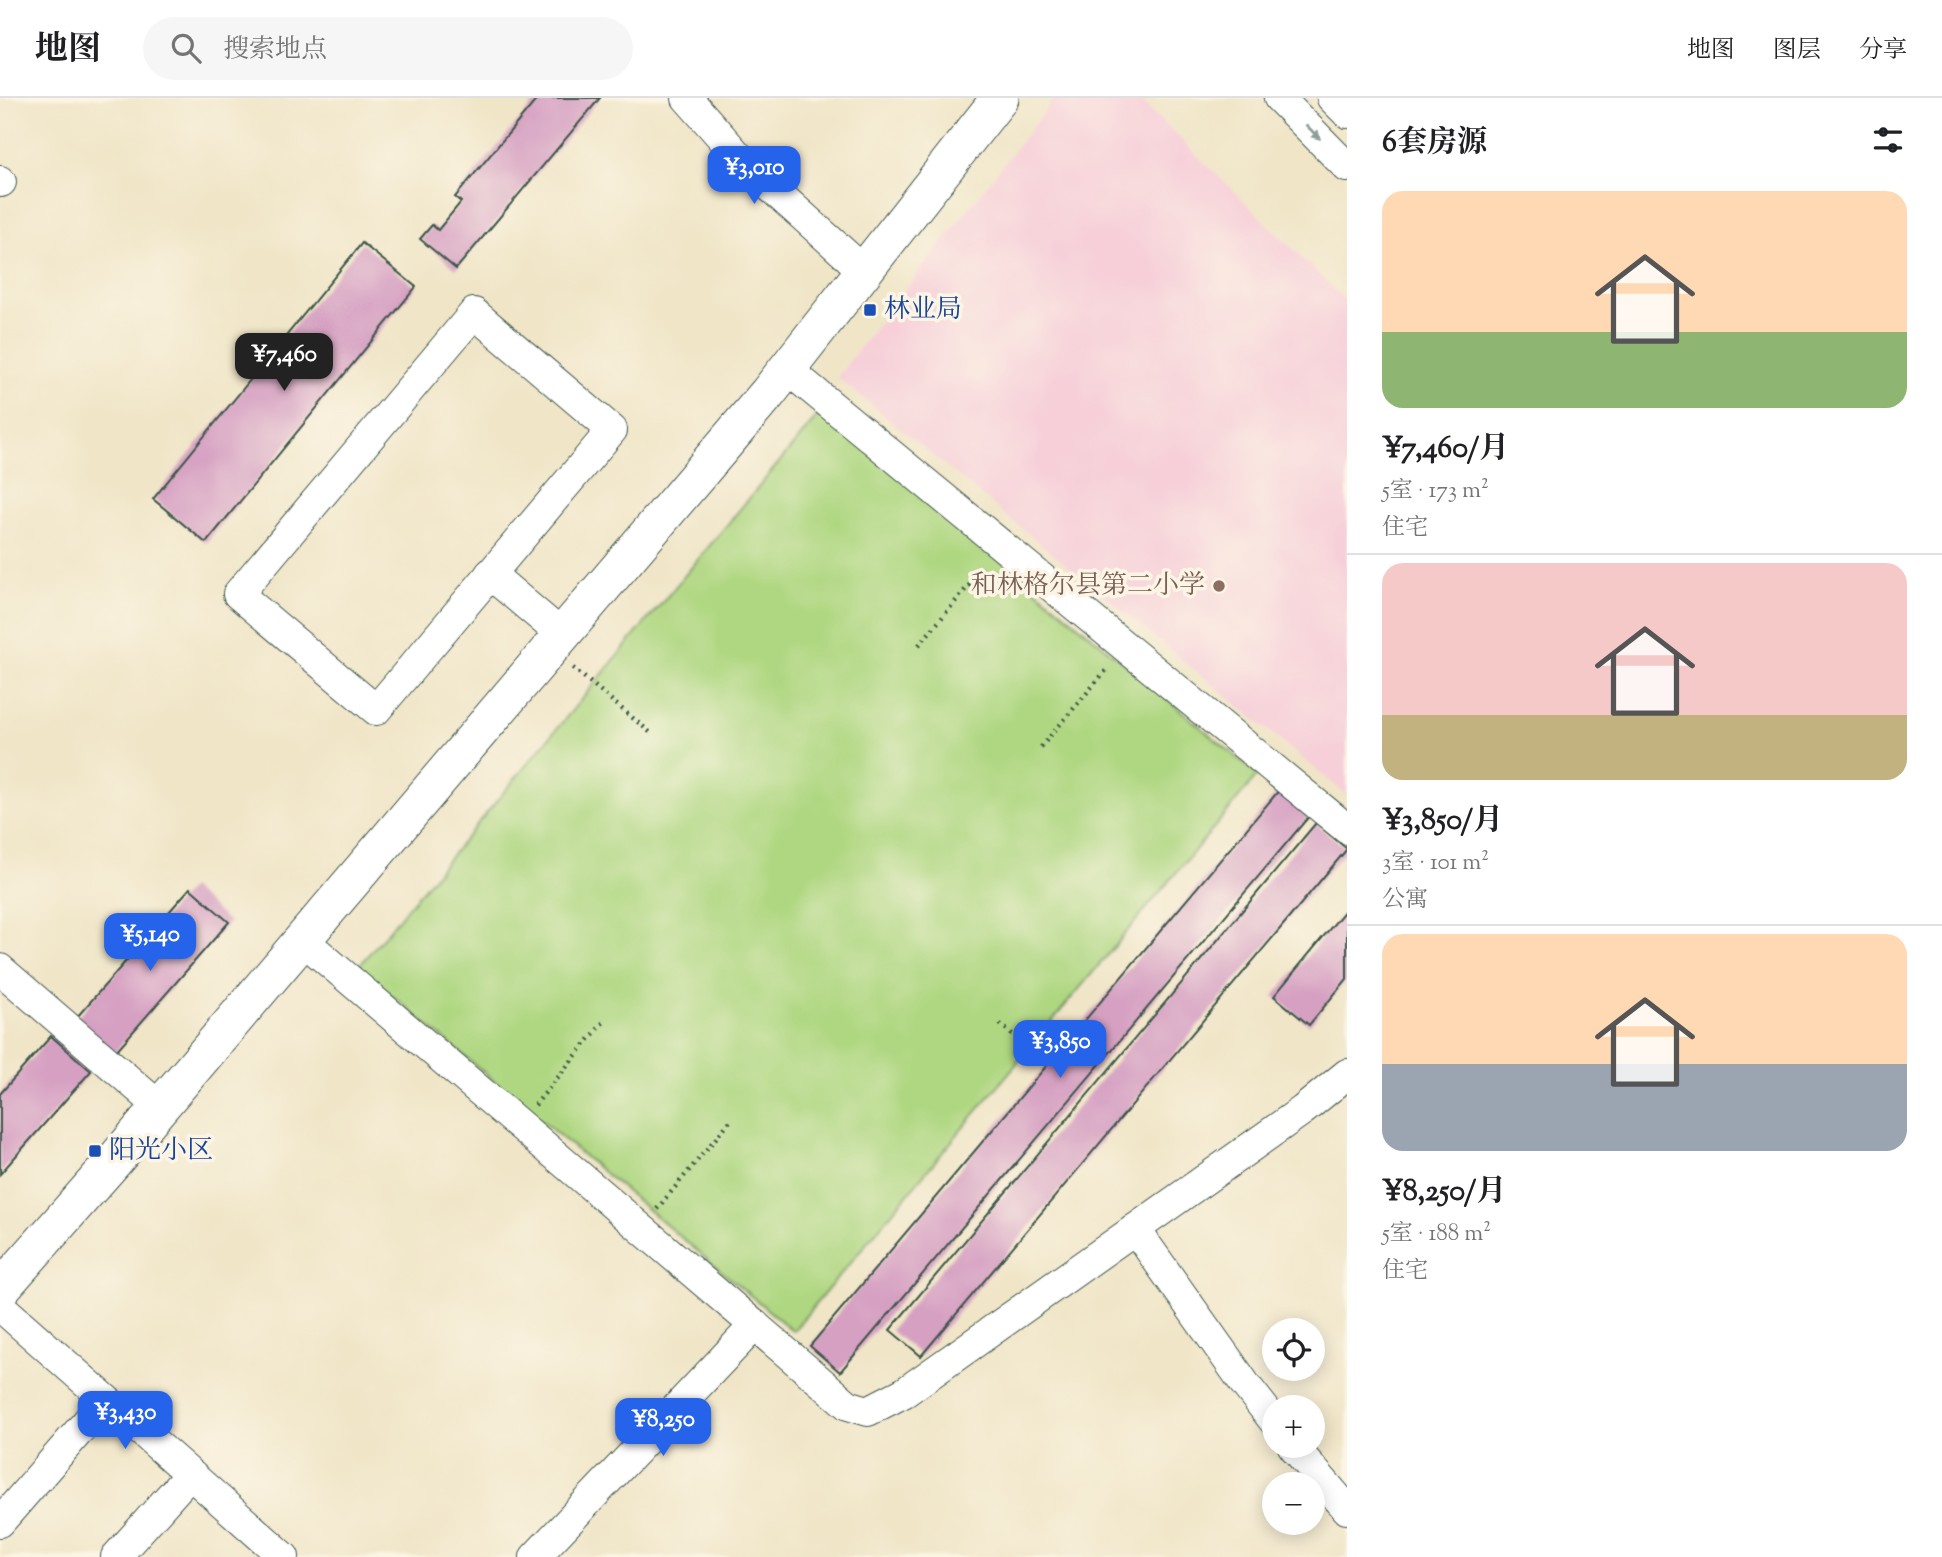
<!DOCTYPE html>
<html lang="zh">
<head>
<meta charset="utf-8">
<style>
	:root { --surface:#fff; --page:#f6f6f6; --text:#202124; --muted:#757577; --line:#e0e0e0; --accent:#2563eb }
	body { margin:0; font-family:"Sorts Mill Goudy","Noto Serif SC",serif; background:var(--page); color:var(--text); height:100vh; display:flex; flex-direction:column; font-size:26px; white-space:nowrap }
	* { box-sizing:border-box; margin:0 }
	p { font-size:23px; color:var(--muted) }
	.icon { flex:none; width:38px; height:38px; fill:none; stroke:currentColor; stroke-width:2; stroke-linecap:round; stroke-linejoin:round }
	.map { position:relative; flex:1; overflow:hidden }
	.panel { display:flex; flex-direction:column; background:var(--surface); width:595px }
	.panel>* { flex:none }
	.buttons { position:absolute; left:1262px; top:1220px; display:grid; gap:14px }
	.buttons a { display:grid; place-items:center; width:63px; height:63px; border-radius:50%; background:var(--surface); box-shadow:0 4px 18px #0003; font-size:35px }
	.price { position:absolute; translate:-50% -60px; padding:0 16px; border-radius:14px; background:var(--accent); color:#fff; font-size:23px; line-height:46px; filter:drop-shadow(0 2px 4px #0008) }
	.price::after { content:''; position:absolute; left:50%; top:42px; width:21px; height:16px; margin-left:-10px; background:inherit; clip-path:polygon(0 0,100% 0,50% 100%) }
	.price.on { background:#222; color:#fff }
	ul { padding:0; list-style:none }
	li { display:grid; align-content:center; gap:14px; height:371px; padding:0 35px }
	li+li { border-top:2px solid var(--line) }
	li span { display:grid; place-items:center; height:217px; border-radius:21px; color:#555 }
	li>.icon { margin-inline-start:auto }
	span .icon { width:126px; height:126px; fill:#fffc; stroke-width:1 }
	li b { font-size:30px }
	h2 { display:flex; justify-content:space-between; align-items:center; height:84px; padding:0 35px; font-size:30px }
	header { display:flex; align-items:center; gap:42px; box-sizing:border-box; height:98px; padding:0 35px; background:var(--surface); border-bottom:2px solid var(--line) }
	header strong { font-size:33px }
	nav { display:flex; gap:38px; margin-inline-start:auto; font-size:24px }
	.search { width:490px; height:63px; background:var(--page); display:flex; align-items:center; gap:18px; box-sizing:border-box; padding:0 24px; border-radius:38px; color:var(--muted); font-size:26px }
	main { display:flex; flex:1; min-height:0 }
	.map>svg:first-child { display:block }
	.built { fill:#f6cfd9 }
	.green { fill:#afd781; stroke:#678a5a; stroke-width:2 }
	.building { fill:#d6a0c2 }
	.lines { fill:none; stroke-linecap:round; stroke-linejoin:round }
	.minor-casing { stroke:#3e564a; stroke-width:32 }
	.major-casing { stroke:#3e564a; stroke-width:39 }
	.path { stroke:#3e564a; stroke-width:4.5; stroke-dasharray:2 5; stroke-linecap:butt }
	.minor { stroke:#fff; stroke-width:30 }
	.major { stroke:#fff; stroke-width:37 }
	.oneway { fill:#8f9e9a }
	.transit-dot { fill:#1a4fb4; stroke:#fcf5e5; stroke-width:2.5 }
	.education-dot { fill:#8d6e63; stroke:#fcf5e5; stroke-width:2.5 }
	.labels { text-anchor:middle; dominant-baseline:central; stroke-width:7; stroke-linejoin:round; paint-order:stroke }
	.transit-label { font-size:26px; fill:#164399; stroke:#fcf5e5; text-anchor:start }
	.education-label { font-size:26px; fill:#785e54; stroke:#fcf5e5; text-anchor:end }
</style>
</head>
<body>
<header>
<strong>地图</strong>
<div class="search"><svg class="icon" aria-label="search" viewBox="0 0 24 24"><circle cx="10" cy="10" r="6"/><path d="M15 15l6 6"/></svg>搜索地点</div>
<nav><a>地图</a><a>图层</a><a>分享</a></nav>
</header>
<main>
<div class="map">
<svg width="1347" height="1459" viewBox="0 0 1347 1459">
	<rect width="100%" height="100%" fill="#fcf5e5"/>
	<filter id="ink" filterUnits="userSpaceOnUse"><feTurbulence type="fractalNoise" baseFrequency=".0143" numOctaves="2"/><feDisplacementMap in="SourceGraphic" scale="14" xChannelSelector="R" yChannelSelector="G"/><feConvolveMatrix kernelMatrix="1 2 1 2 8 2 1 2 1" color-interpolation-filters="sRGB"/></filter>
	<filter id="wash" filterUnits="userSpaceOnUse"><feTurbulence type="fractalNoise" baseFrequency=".00686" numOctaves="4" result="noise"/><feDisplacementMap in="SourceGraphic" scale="28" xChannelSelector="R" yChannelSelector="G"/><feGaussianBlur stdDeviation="1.57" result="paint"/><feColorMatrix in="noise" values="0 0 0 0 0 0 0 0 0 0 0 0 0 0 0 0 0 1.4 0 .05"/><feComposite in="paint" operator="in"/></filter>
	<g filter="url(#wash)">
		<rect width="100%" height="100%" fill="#f0e5c7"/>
		<polygon class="built" points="1055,0 1138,0 1347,204 1347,697 837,279"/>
		<polygon class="green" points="822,313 1258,677 793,1233 358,869"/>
		<g id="blocks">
			<g class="building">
				<polygon points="538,0 600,0 456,171 420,141 432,127 438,132 461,104 455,99"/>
				<polygon points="362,145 416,189 206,445 153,401"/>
				<polygon points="1281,690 1311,716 840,1274 810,1248"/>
				<polygon points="1316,725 1347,751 921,1258 890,1232"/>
				<polygon points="190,790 229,824 109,961 70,927"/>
				<polygon points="1347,810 1347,881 1309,927 1274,898"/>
				<polygon points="51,938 91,973 0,1076 0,996"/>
			</g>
		</g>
	</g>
	<g filter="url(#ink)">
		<use href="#blocks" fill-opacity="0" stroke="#3e564a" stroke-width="2"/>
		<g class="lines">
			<g class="minor-casing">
				<g id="minor">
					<polyline points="687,0 747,68 864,173"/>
					<polyline points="1279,0 1347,69"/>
					<polyline points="1332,0 1347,15"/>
					<polyline points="0,83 1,84"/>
					<polygon points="474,215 612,332 376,612 238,496"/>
					<polyline points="787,271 1347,731"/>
					<polyline points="490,476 562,537"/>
					<polyline points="303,842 848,1307 868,1313 905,1294 1303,1012 1347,976"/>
					<polyline points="0,871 160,1009"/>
					<polyline points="1135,1131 1245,1286 1274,1323"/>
					<polyline points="0,1208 284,1459"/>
					<polyline points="1293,1348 1347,1411"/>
					<polyline points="0,1424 106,1302"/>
					<polyline points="116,1459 190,1376"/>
					<polyline points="535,1459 755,1227"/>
				</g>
			</g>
			<g class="major-casing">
				<polyline id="major" points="0,1192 114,1063 768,295 1000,0"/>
			</g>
			<g class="path">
				<polyline points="919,547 986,467"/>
				<polyline points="573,570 652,636"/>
				<polyline points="1041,649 1108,570"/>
				<polyline points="1000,926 1029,950"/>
				<polyline points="535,1007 606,921"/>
				<polyline points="657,1111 730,1023"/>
			</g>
			<use href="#minor" class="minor"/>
			<use href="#major" class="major"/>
		</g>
		<defs><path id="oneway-solid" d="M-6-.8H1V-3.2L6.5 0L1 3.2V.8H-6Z" transform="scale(1.75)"/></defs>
		<use class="oneway" href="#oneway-solid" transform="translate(1313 34) rotate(45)"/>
	</g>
	<g class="transit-dot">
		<rect x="863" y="205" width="14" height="14" rx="3.5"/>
		<rect x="88" y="1046" width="14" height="14" rx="3.5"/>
	</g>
	<circle class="education-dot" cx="1219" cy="488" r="7"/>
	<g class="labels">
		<g class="transit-label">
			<text x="884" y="212">林业局</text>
			<text x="109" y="1053">阳光小区</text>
		</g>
		<g class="education-label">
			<text x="1205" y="488">和林格尔县第二小学</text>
		</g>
	</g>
</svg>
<div class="buttons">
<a><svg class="icon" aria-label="locate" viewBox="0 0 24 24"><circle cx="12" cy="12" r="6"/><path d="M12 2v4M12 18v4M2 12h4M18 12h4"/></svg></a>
<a>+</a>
<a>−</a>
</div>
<b class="price" style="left:754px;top:108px">¥3,010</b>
<b class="price on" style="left:284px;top:295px">¥7,460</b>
<b class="price" style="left:150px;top:875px">¥5,140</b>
<b class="price" style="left:1060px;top:982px">¥3,850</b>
<b class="price" style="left:125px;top:1353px">¥3,430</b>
<b class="price" style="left:663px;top:1360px">¥8,250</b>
</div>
<section class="panel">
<h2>6套房源<svg class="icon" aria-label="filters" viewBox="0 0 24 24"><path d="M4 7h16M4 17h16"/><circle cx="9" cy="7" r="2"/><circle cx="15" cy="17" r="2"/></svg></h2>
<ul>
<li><span style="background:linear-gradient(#ffd9b3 65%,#8fb573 0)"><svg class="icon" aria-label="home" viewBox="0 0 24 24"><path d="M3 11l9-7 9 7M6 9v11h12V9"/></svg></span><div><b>¥7,460/月</b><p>5室 · 173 m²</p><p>住宅</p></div></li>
<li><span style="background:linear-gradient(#f6c9c9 70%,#c2b280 0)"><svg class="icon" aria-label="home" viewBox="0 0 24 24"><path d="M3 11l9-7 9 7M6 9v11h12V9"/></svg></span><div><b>¥3,850/月</b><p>3室 · 101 m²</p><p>公寓</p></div></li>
<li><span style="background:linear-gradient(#ffd9b3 60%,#9aa5b1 0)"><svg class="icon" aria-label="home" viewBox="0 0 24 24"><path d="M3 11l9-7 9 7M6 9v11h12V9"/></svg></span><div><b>¥8,250/月</b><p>5室 · 188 m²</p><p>住宅</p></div></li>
</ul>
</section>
</main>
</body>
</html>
